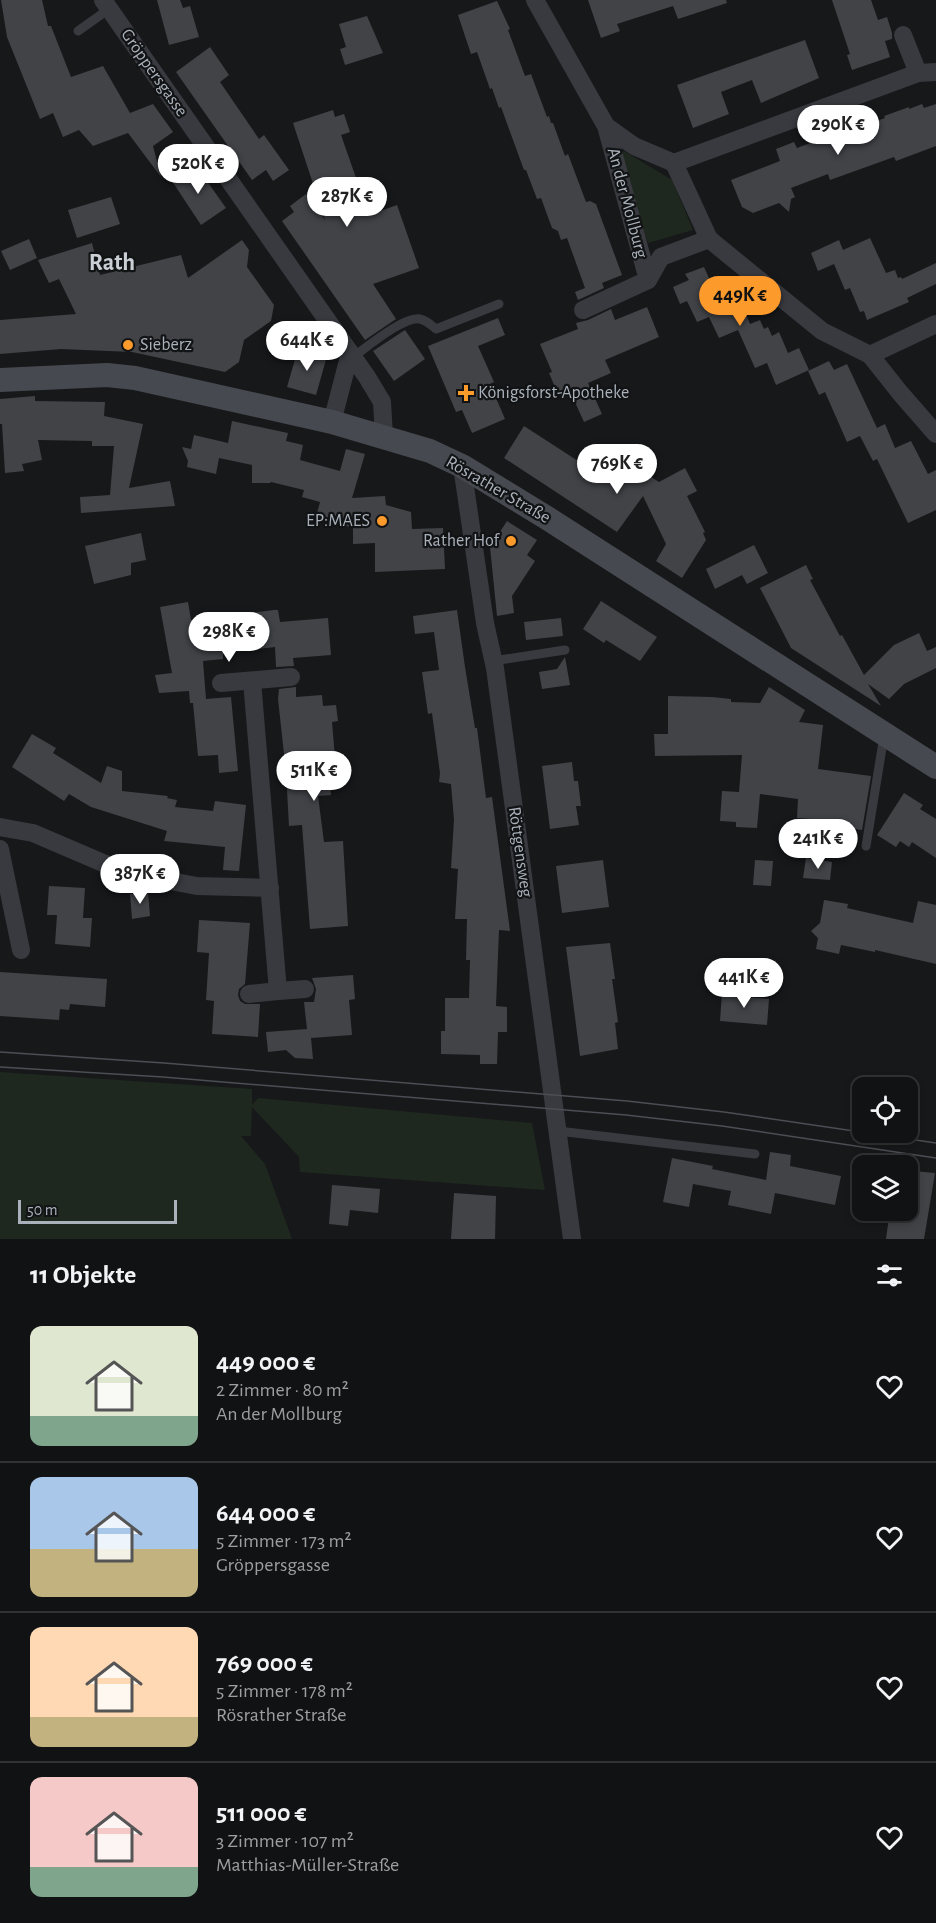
<!DOCTYPE html>
<html lang="de">
<head>
<meta charset="utf-8">
<style>
	:root { --surface:#111214; --page:#1a1b1d; --text:#f1f3f6; --muted:#9c9ea0; --line:#303234; --accent:#fd9a2c }
	body { margin:0; font-family:"Alegreya Sans",sans-serif; background:var(--page); color:var(--text); height:100vh; display:flex; flex-direction:column; font-size:22px; white-space:nowrap }
	* { box-sizing:border-box; margin:0 }
	p { font-size:20px; color:var(--muted) }
	.icon { flex:none; width:33px; height:33px; fill:none; stroke:currentColor; stroke-width:2; stroke-linecap:round; stroke-linejoin:round }
	.map { position:relative; height:1239px; overflow:hidden }
	.side { display:flex; flex-direction:column; background:var(--surface); flex:1 }
	.side>* { flex:none }
	.fabs { position:absolute; left:852px; top:1077px; display:grid; gap:12px }
	.fabs a { display:grid; place-items:center; width:66px; height:66px; border-radius:12px; background:var(--surface); box-shadow:0 3px 9px #0003,0 0 0 2px var(--line); font-size:30px }
	.scale { position:absolute; left:18px; bottom:15px; width:159px; box-sizing:border-box; padding-left:6px; border:3px solid #a9b1ba; border-top:0; font-size:16px; line-height:21px; white-space:nowrap; color:#a9b1ba; -webkit-text-stroke:4px #121315; paint-order:stroke }
	.price { position:absolute; translate:-50% -51px; padding:0 14px; border-radius:21px; background:#fff; color:#222; font-size:20px; line-height:39px; filter:drop-shadow(0 2px 3px #0008) }
	.price::after { content:''; position:absolute; left:50%; top:36px; width:18px; height:14px; margin-left:-9px; background:inherit; clip-path:polygon(0 0,100% 0,50% 100%) }
	.price.active { background:var(--accent); color:#111 }
	ul { padding:0; list-style:none }
	li { display:flex; align-items:center; gap:18px; height:150px; padding:0 30px }
	li+li { border-top:2px solid var(--line) }
	li span { display:grid; place-items:center; flex:none; width:168px; height:120px; border-radius:12px; color:#555 }
	li>.icon { margin-inline-start:auto }
	span .icon { width:72px; height:72px; fill:#fffc; stroke-width:1 }
	li b { font-size:26px }
	h2 { display:flex; justify-content:space-between; align-items:center; height:72px; padding:0 30px; font-size:26px }
	.map>svg:first-child { display:block }
	.green { fill:#1f281f }
	.building { fill:#414347 }
	.lines { fill:none; stroke-linecap:round; stroke-linejoin:round }
	.service { stroke:#383a3f; stroke-width:9 }
	.minor { stroke:#383a3f; stroke-width:18 }
	.secondary { stroke:#46494f; stroke-width:24 }
	.tram { stroke:#4b4e54; stroke-width:1.5 }
	.poi-dot { fill:#fd9a2c; stroke:#121315; stroke-width:2 }
	.labels { text-anchor:middle; dominant-baseline:central; stroke-width:4.5; stroke-linejoin:round; paint-order:stroke }
	.street-label { font-size:18px; fill:#a9b1ba; stroke:#121315 }
	.poi-label { font-size:18px; fill:#a9b1ba; stroke:#121315; text-anchor:start }
	.district-label { font-size:24px; font-weight:bold; fill:#cacfd6; stroke:#121315 }
</style>
</head>
<body>
<div class="map">
<svg width="936" height="1239" viewBox="0 0 936 1239">
	<rect width="100%" height="100%" fill="#17181a"/>
	<g class="green">
		<polygon points="624,151 672,180 693,230 648,243 619,159"/>
		<polygon points="0,1072 252,1089 252,1105 258,1098 532,1123 545,1190 300,1172 299,1157 252,1107 251,1136 241,1136 265,1164 292,1239 0,1239"/>
	</g>
	<g class="building">
		<polygon points="1,0 42,0 48,26 51,26 71,77 103,66 130,113 153,104 173,132 153,146 161,177 128,133 93,146 79,130 63,137 53,113 40,119 7,37"/>
		<polygon points="157,0 180,0 183,8 190,6 199,37 169,45"/>
		<polygon points="588,0 726,0 727,3 678,19 673,6 617,24 620,31 601,38"/>
		<polygon points="832,0 871,0 878,20 887,17 892,33 892,39 885,41 890,57 852,70 847,55 850,54"/>
		<polygon points="497,1 510,29 508,30 525,76 531,74 547,117 549,116 551,123 553,123 565,156 568,154 586,202 590,201 596,204 622,275 602,283 604,288 578,300 575,292 585,288 567,238 561,240 558,231 552,228 541,198 537,199 526,170 524,170 501,107 499,108 492,88 490,89 477,52 471,54 458,15"/>
		<polygon points="367,16 383,53 345,65 340,49 346,47 339,24"/>
		<polygon points="805,40 819,78 761,103 752,80 721,92 729,114 693,128 677,85"/>
		<polygon points="210,47 229,75 220,82 259,139 264,135 289,170 273,181 266,170 252,180 176,72"/>
		<polygon points="922,104 924,108 936,104 936,146 896,161 894,157 830,180 828,174 791,188 795,197 791,199 789,212 779,203 753,213 742,207 731,180 780,161 776,149 794,142 797,148 853,127 854,129 885,118 884,116 909,107 909,109"/>
		<polygon points="333,110 335,117 344,114 350,132 341,135 369,215 397,205 419,268 373,284 396,319 365,340 282,221 294,212 290,206 306,194 325,220 293,123"/>
		<polygon points="197,167 226,208 201,225 170,178"/>
		<polygon points="111,197 120,224 77,238 68,210"/>
		<polygon points="870,238 886,273 895,270 898,278 901,277 902,279 936,263 936,284 907,298 909,302 867,320 864,311 860,312 850,288 845,290 834,264 818,271 811,253 839,240 843,250"/>
		<polygon points="29,239 37,258 10,270 1,251"/>
		<polygon points="242,240 249,250 247,267 274,305 271,321 244,340 239,362 225,372 132,352 61,349 0,354 0,320 76,314 59,279 49,283 38,260 92,243 100,275 181,255 188,278"/>
		<polygon points="704,267 714,289 720,286 729,307 741,302 750,324 760,320 764,329 768,327 772,336 779,332 788,353 799,348 809,370 776,385 767,363 755,368 738,330 719,338 709,317 697,322 687,301 680,304 673,287 689,280 685,274"/>
		<polygon points="647,307 659,337 605,360 611,373 588,383 602,414 584,422 569,389 558,394 549,373 552,372 540,344 578,329 576,323 588,320 611,309 615,320"/>
		<polygon points="498,318 505,335 478,346 494,382 490,384 505,419 472,433 462,410 456,412 428,346"/>
		<polygon points="405,330 425,359 394,381 373,351"/>
		<polygon points="298,349 327,356 316,395 287,387"/>
		<polygon points="829,361 834,370 847,364 877,428 885,424 895,448 911,441 928,474 936,470 936,510 908,523 877,459 873,461 860,436 847,442 825,392 819,395 808,371"/>
		<polygon points="35,396 35,401 105,402 104,416 143,424 129,488 170,481 175,506 81,513 80,497 110,495 114,446 92,446 92,441 38,440 42,460 22,464 24,471 5,473 2,424 0,424 0,399"/>
		<polygon points="232,421 288,433 286,441 303,445 300,460 340,471 346,449 365,454 352,498 385,496 386,505 411,512 412,529 443,528 445,569 375,572 375,543 353,544 353,528 316,517 320,502 302,497 304,490 271,482 270,483 252,483 252,465 219,458 216,474 187,467 188,461 182,447 191,449 194,435 228,443"/>
		<polygon points="524,426 612,483 596,448 644,480 648,475 659,482 685,468 697,491 687,496 705,532 703,533 706,540 682,578 656,561 666,544 643,496 617,532 504,458"/>
		<polygon points="507,521 537,540 527,555 535,561 512,596 514,613 497,616 490,547"/>
		<polygon points="141,533 146,560 131,563 131,575 94,584 85,546"/>
		<polygon points="754,545 768,573 747,584 742,575 715,589 706,569"/>
		<polygon points="806,565 813,579 810,580 840,636 842,635 864,675 894,645 919,633 927,651 936,647 936,668 904,684 889,699 868,684 881,706 791,648 760,588"/>
		<polygon points="601,601 657,637 640,661 606,640 604,643 583,629"/>
		<polygon points="188,602 191,620 274,610 278,610 280,622 328,618 331,655 293,658 294,666 276,667 275,647 223,653 223,659 203,661 206,699 231,697 238,771 219,773 218,755 198,756 193,703 190,703 189,691 159,693 155,675 172,673 160,607"/>
		<polygon points="457,610 465,667 475,728 477,728 486,798 492,797 510,931 499,930 496,1006 507,1007 507,1032 498,1032 497,1064 480,1064 480,1055 441,1054 441,1031 445,1031 445,998 469,998 470,960 466,960 467,919 455,919 458,869 451,868 454,820 451,784 439,782 440,773 432,713 428,714 422,672 439,670 434,632 415,634 413,616"/>
		<polygon points="561,618 563,636 526,640 524,622"/>
		<polygon points="565,657 570,685 542,689 539,672 557,669"/>
		<polygon points="296,687 296,697 322,695 323,706 336,705 338,721 332,722 335,758 333,758 333,769 329,769 331,795 318,796 324,842 343,841 348,926 310,929 302,825 289,826 286,772 278,699 279,689"/>
		<polygon points="769,687 805,710 799,722 823,725 818,769 871,776 862,830 810,823 811,819 797,818 798,799 760,794 757,828 736,827 736,822 720,821 722,791 739,792 742,755 655,756 654,734 668,734 668,696 712,697 731,699 731,702 760,703"/>
		<polygon points="32,734 56,748 53,753 101,783 107,766 122,771 122,791 168,796 167,798 177,800 175,807 213,811 215,801 246,805 239,871 223,870 225,847 164,841 167,831 91,807 69,794 64,801 12,767"/>
		<polygon points="572,762 574,781 578,781 581,806 576,806 579,825 550,829 542,766"/>
		<polygon points="904,793 923,805 920,809 936,819 936,858 912,842 909,847 900,841 896,847 877,835"/>
		<polygon points="806,858 832,862 830,880 803,878"/>
		<polygon points="603,860 609,907 562,913 556,866"/>
		<polygon points="755,860 773,861 771,886 753,885"/>
		<polygon points="49,886 85,888 83,918 92,918 90,947 55,944 57,915 47,915"/>
		<polygon points="148,892 150,916 132,919 130,894"/>
		<polygon points="824,900 848,904 847,908 913,923 918,901 936,905 936,964 875,950 875,952 841,945 839,954 816,949 818,938 811,931 820,923"/>
		<polygon points="199,920 250,923 245,984 239,989 238,995 240,1001 245,1004 260,1004 258,1037 212,1034 214,1001 206,1000 209,953 197,952"/>
		<polygon points="610,943 615,979 612,979 618,1022 615,1023 618,1049 580,1056 566,947"/>
		<polygon points="0,972 107,979 105,1007 70,1004 69,1010 60,1009 59,1020 0,1016"/>
		<polygon points="353,975 355,999 349,1000 352,1035 311,1038 313,1059 295,1058 286,1050 268,1052 266,1032 307,1029 304,1002 314,1002 316,989 312,978"/>
		<polygon points="722,993 744,994 744,997 769,999 767,1025 720,1021"/>
		<polygon points="770,1152 791,1155 790,1166 841,1176 835,1205 775,1193 771,1214 728,1205 731,1191 693,1184 689,1207 663,1202 672,1158 713,1166 712,1169 766,1180"/>
		<polygon points="914,1171 935,1173 924,1239 886,1239 890,1210 908,1210 908,1180 913,1180"/>
		<polygon points="332,1185 380,1189 378,1213 350,1210 348,1226 329,1224"/>
		<polygon points="454,1193 496,1196 495,1239 451,1239"/>
	</g>
	<g class="lines">
		<g class="service">
			<polyline points="78,31 109,9"/>
			<path d="M353 357C367 347 404 316 420 319 426 320 431 325 436 329L499 304"/>
			<polyline points="493,661 565,650"/>
			<polyline points="866,846 884,736"/>
			<polyline points="558,1131 755,1154"/>
		</g>
		<g class="minor">
			<polyline points="103,0 367,377 382,402 384,436"/>
			<polyline points="535,0 606,126 648,280 661,257 709,239 674,163 634,146 606,126"/>
			<polyline points="903,35 918,73"/>
			<polyline points="674,163 918,73 936,72"/>
			<polyline points="709,239 822,331 870,355 936,324"/>
			<polyline points="583,310 648,280"/>
			<polyline points="870,355 901,394 936,434"/>
			<polyline points="332,422 350,353"/>
			<polyline points="462,466 485,623 495,668 572,1239"/>
			<polyline points="221,683 291,677"/>
			<polyline points="0,827 33,833 103,863 149,877 197,886 270,888"/>
			<polyline points="0,849 21,950"/>
			<polyline points="278,991 305,989"/>
			<polyline points="249,994 278,991 252,681"/>
		</g>
		<polyline class="secondary" points="0,380 107,375 135,378 332,422 430,451 462,466 547,518 936,767"/>
		<g class="tram">
			<polyline points="0,1052 164,1063 627,1101 724,1112 936,1143"/>
			<polyline points="0,1067 163,1077 626,1115 722,1126 936,1158"/>
		</g>
	</g>
	<g class="poi-dot">
		<circle cx="128" cy="345" r="6"/>
		<path d="M463 384h6v6h6v6h-6v6h-6v-6h-6v-6h6z"/>
		<circle cx="382" cy="521" r="6"/>
		<circle cx="511" cy="541" r="6"/>
	</g>
	<g class="labels">
		<g class="street-label">
			<text transform="translate(154 73) rotate(55)">Gröppersgasse</text>
			<text transform="translate(627 203) rotate(75)">An der Mollburg</text>
			<text transform="translate(498 490) rotate(30)">Rösrather Straße</text>
			<text transform="translate(520 852) rotate(82)">Röttgensweg</text>
		</g>
		<g class="poi-label">
			<text x="140" y="345">Sieberz</text>
			<text x="478" y="393">Königsforst-Apotheke</text>
			<text x="370" y="521" text-anchor="end">EP:MAES</text>
			<text x="499" y="541" text-anchor="end">Rather Hof</text>
		</g>
		<g class="district-label">
			<text x="112" y="263">Rath</text>
		</g>
	</g>
</svg>
<div class="fabs">
<a><svg class="icon" aria-label="locate" viewBox="0 0 24 24"><circle cx="12" cy="12" r="6"/><path d="M12 2v4M12 18v4M2 12h4M18 12h4"/></svg></a>
<a><svg class="icon" aria-label="layers" viewBox="0 0 24 24"><path d="M12 4l9 5-9 5-9-5zM3 14l9 5 9-5"/></svg></a>
</div>
<div class="scale">50 m</div>
<b class="price" style="left:838px;top:156px">290K €</b>
<b class="price" style="left:198px;top:195px">520K €</b>
<b class="price" style="left:347px;top:228px">287K €</b>
<b class="price active" style="left:740px;top:327px">449K €</b>
<b class="price" style="left:307px;top:372px">644K €</b>
<b class="price" style="left:617px;top:495px">769K €</b>
<b class="price" style="left:229px;top:663px">298K €</b>
<b class="price" style="left:314px;top:802px">511K €</b>
<b class="price" style="left:818px;top:870px">241K €</b>
<b class="price" style="left:140px;top:905px">387K €</b>
<b class="price" style="left:744px;top:1009px">441K €</b>
</div>
<section class="side">
<h2>11 Objekte<svg class="icon" aria-label="filters" viewBox="0 0 24 24"><path d="M4 7h16M4 17h16"/><circle cx="9" cy="7" r="2"/><circle cx="15" cy="17" r="2"/></svg></h2>
<ul>
<li><span style="background:linear-gradient(#dfe7d0 75%,#7fa58c 0)"><svg class="icon" aria-label="home" viewBox="0 0 24 24"><path d="M3 11l9-7 9 7M6 9v11h12V9"/></svg></span><div><b>449 000 €</b><p>2 Zimmer · 80 m²</p><p>An der Mollburg</p></div><svg class="icon" aria-label="heart" viewBox="0 0 24 24"><path d="M12 20l-8-8c-3-5 5-10 8-4 3-6 11-1 8 4z"/></svg></li>
<li><span style="background:linear-gradient(#a9c7e8 60%,#c2b280 0)"><svg class="icon" aria-label="home" viewBox="0 0 24 24"><path d="M3 11l9-7 9 7M6 9v11h12V9"/></svg></span><div><b>644 000 €</b><p>5 Zimmer · 173 m²</p><p>Gröppersgasse</p></div><svg class="icon" aria-label="heart" viewBox="0 0 24 24"><path d="M12 20l-8-8c-3-5 5-10 8-4 3-6 11-1 8 4z"/></svg></li>
<li><span style="background:linear-gradient(#ffd9b3 75%,#c2b280 0)"><svg class="icon" aria-label="home" viewBox="0 0 24 24"><path d="M3 11l9-7 9 7M6 9v11h12V9"/></svg></span><div><b>769 000 €</b><p>5 Zimmer · 178 m²</p><p>Rösrather Straße</p></div><svg class="icon" aria-label="heart" viewBox="0 0 24 24"><path d="M12 20l-8-8c-3-5 5-10 8-4 3-6 11-1 8 4z"/></svg></li>
<li><span style="background:linear-gradient(#f6c9c9 75%,#7fa58c 0)"><svg class="icon" aria-label="home" viewBox="0 0 24 24"><path d="M3 11l9-7 9 7M6 9v11h12V9"/></svg></span><div><b>511 000 €</b><p>3 Zimmer · 107 m²</p><p>Matthias-Müller-Straße</p></div><svg class="icon" aria-label="heart" viewBox="0 0 24 24"><path d="M12 20l-8-8c-3-5 5-10 8-4 3-6 11-1 8 4z"/></svg></li>
</ul>
</section>
</body>
</html>
